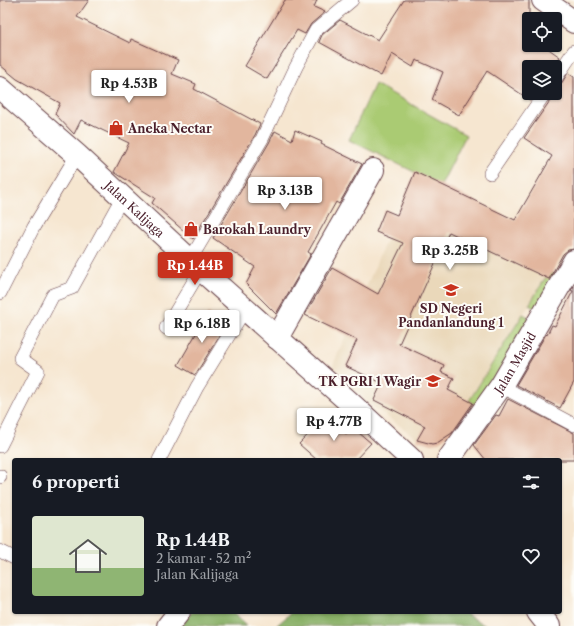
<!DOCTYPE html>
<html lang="id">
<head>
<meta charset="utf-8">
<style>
	:root { --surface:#171b24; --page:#242831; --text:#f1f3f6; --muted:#9ea1a6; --line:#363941; --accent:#c8321e }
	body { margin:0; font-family:"Libre Caslon Text",serif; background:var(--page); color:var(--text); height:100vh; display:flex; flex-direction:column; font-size:15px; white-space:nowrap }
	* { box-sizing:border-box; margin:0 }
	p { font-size:13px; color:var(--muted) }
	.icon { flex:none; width:22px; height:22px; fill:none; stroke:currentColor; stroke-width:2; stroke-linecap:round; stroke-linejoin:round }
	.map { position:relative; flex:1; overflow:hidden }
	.details { position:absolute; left:12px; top:458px; width:550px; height:156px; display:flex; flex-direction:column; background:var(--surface); border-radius:4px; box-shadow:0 1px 3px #0004 }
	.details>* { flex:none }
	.tools { position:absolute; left:522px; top:12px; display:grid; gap:8px }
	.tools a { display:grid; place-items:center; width:40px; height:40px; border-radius:4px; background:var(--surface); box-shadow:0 1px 3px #0004; font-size:20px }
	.price { position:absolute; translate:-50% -34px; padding:0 9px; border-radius:4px; background:#fff; color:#222; font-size:13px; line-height:26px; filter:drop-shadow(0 1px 2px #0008) }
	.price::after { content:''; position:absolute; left:50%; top:24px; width:12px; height:9px; margin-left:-6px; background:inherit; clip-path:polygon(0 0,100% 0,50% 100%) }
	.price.current { background:var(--accent); color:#fff }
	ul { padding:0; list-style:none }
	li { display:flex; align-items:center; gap:12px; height:100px; padding:0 20px }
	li+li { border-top:1px solid var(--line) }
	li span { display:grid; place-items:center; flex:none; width:112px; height:80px; border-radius:4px; color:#555 }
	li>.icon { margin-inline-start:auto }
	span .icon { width:48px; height:48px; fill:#fffc; stroke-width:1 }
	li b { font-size:17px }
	h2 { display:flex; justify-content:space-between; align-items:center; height:48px; padding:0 20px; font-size:17px }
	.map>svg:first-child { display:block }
	.built { fill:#ead8ba }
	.green { fill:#aacb73; stroke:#7a754f }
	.forest { fill:#87af65; stroke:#686748 }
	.building { fill:#e2b69e }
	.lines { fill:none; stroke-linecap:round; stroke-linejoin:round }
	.service-casing { stroke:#643d44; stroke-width:14 }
	.minor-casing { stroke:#643d44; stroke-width:24 }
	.service { stroke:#fff; stroke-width:13 }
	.minor { stroke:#fff; stroke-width:22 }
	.labels { text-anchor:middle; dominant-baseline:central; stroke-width:4; stroke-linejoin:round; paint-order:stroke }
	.poi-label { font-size:12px; font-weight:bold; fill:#4a1f2b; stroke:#fdfcf7; text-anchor:start }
	.street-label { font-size:12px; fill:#4a1f2b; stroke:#fdfcf7 }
</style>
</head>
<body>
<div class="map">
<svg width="574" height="626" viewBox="0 0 574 626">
	<rect width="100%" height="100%" fill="#fdfcf7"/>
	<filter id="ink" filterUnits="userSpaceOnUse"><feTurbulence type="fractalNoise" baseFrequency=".025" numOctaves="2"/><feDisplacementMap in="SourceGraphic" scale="8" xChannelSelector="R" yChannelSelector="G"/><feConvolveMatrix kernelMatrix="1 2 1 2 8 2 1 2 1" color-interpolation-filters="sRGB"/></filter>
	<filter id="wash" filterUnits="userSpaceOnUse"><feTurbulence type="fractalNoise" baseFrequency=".012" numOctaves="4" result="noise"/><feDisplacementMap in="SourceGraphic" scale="16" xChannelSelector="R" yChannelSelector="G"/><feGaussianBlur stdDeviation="0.9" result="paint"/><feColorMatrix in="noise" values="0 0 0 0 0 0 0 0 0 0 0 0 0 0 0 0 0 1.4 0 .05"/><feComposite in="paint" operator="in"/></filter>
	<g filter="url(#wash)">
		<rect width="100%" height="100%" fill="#f6e6d0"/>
		<polygon class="built" points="415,172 565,244 529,305 469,401 477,405 467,420 460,416 444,438 437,443 432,444 418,439 371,405 331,370"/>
		<g class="green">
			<polygon points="375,84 466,135 441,185 349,140"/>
			<polygon points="549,272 556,276 537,310 529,305"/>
			<polygon points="523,314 532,319 477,405 469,401"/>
		</g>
		<g class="forest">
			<polygon points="192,612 233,612 246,626 179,626"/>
			<polygon points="292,612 465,612 469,616 486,626 276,626"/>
		</g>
		<g id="blocks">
			<g class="building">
				<polygon points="0,0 89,0 77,17 130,43 131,39 178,60 172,74 196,84 194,89 260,124 255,135 193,239 152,203 155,198 114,172 129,143 81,120 74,134 55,114 60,103 17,79 0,65"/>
				<polygon points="285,0 317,0 314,7 325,12 311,24 305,34 297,30 267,79 245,66"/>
				<polygon points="404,0 529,0 529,45 543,45 560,57 553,67 529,67 529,93 535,93 530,100 487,71 459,115 432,100 443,72 416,60 413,67 392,54 381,76 319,42 322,35 340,20 378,40"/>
				<polygon points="568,73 574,77 574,249 568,250 563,254 549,279 449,232 399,344 444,365 441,372 454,378 448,390 473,403 452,433 437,443 432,444 417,440 425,426 374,400 382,383 345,366 357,340 305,315 332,268 378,294 403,243 376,232 385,210 397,215 415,172 515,220 552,156 524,138 552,98 553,93 555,93 555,87 561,84"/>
				<polygon points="295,130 322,142 321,144 362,164 339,204 336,202 308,252 311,254 276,314 246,284 255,267 213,238 269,143 275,131 292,140"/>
				<polygon points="574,286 574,382 560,408 516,385 546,334 547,335 552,325 555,326 573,291 571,290"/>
				<polygon points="208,313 226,325 195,375 178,365"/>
				<polygon points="508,399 574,433 574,460 486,460 474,445 496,415 499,416"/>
				<polygon points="328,414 346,434 352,427 371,443 355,460 317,460 299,444"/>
			</g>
		</g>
	</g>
	<g filter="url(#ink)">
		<use href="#blocks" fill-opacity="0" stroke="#643d44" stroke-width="1"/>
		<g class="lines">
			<g class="service-casing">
				<g id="service">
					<polyline points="555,79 574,51"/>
					<polyline points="490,173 545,93"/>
					<polyline points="190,260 262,139 296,67 316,30 352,0"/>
					<polyline points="0,293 34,226 77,155"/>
					<polyline points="166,328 201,269"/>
					<polyline points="501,386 574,425"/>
					<polyline points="0,446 38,371 20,358 53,295 72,288 123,196"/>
					<polyline points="159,460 197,387 245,309"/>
					<polyline points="0,476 0,477"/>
					<polyline points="0,551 14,558"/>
				</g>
			</g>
			<g class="minor-casing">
				<g id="minor">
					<polyline points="543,0 574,22"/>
					<path id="s1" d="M0 88 77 155 190 260 348 401 412 460"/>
					<polyline points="277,338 373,170"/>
					<path id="s2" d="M448 460 501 386 574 261"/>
					<polyline points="538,612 549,626"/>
					<polyline points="168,626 179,612"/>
				</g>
			</g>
			<use href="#service" class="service"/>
			<use href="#minor" class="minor"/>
		</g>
	</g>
	<defs>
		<g id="shop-bare" transform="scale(1.2)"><path d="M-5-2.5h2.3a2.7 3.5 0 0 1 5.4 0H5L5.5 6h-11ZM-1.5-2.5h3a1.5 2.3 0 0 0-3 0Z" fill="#c8321e" stroke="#fdfcf7" stroke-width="2.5" paint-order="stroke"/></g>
		<g id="school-bare" transform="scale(1.2)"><path d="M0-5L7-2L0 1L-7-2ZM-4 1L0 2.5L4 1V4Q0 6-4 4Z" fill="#c8321e" stroke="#fdfcf7" stroke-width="2.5" paint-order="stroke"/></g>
	</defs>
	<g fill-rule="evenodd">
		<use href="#shop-bare" x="116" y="128"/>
		<use href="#shop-bare" x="191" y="229"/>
		<use href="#school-bare" x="451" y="290"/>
		<use href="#school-bare" x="433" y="381"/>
	</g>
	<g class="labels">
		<g class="poi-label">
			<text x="128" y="128">Aneka Nectar</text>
			<text x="203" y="229">Barokah Laundry</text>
			<text x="451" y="308" text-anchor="middle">SD Negeri<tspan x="451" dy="14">Pandanlandung 1</tspan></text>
			<text x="421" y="381" text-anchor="end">TK PGRI 1 Wagir</text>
		</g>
		<g class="street-label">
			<text stroke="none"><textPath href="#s1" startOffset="181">Jalan Kalijaga</textPath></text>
			<text stroke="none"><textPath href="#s2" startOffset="118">Jalan Masjid</textPath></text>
		</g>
	</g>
</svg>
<div class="tools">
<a><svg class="icon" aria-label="locate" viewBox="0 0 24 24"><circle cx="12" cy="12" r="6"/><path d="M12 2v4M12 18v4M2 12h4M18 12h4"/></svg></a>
<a><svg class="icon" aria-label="layers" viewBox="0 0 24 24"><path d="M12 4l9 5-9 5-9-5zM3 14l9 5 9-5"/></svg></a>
</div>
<b class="price" style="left:129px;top:104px">Rp 4.53B</b>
<b class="price" style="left:285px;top:211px">Rp 3.13B</b>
<b class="price" style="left:450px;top:271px">Rp 3.25B</b>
<b class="price current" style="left:195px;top:286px">Rp 1.44B</b>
<b class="price" style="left:202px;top:344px">Rp 6.18B</b>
<b class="price" style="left:334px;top:442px">Rp 4.77B</b>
<section class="details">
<h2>6 properti<svg class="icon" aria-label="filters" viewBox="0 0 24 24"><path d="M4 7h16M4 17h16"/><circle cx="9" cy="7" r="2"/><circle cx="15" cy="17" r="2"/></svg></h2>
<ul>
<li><span style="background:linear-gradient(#dfe7d0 65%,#8fb573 0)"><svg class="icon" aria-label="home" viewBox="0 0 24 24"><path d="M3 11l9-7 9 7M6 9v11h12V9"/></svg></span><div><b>Rp 1.44B</b><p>2 kamar · 52 m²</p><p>Jalan Kalijaga</p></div><svg class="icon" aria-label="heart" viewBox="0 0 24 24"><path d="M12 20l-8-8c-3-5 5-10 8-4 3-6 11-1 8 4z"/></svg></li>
</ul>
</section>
</div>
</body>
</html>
